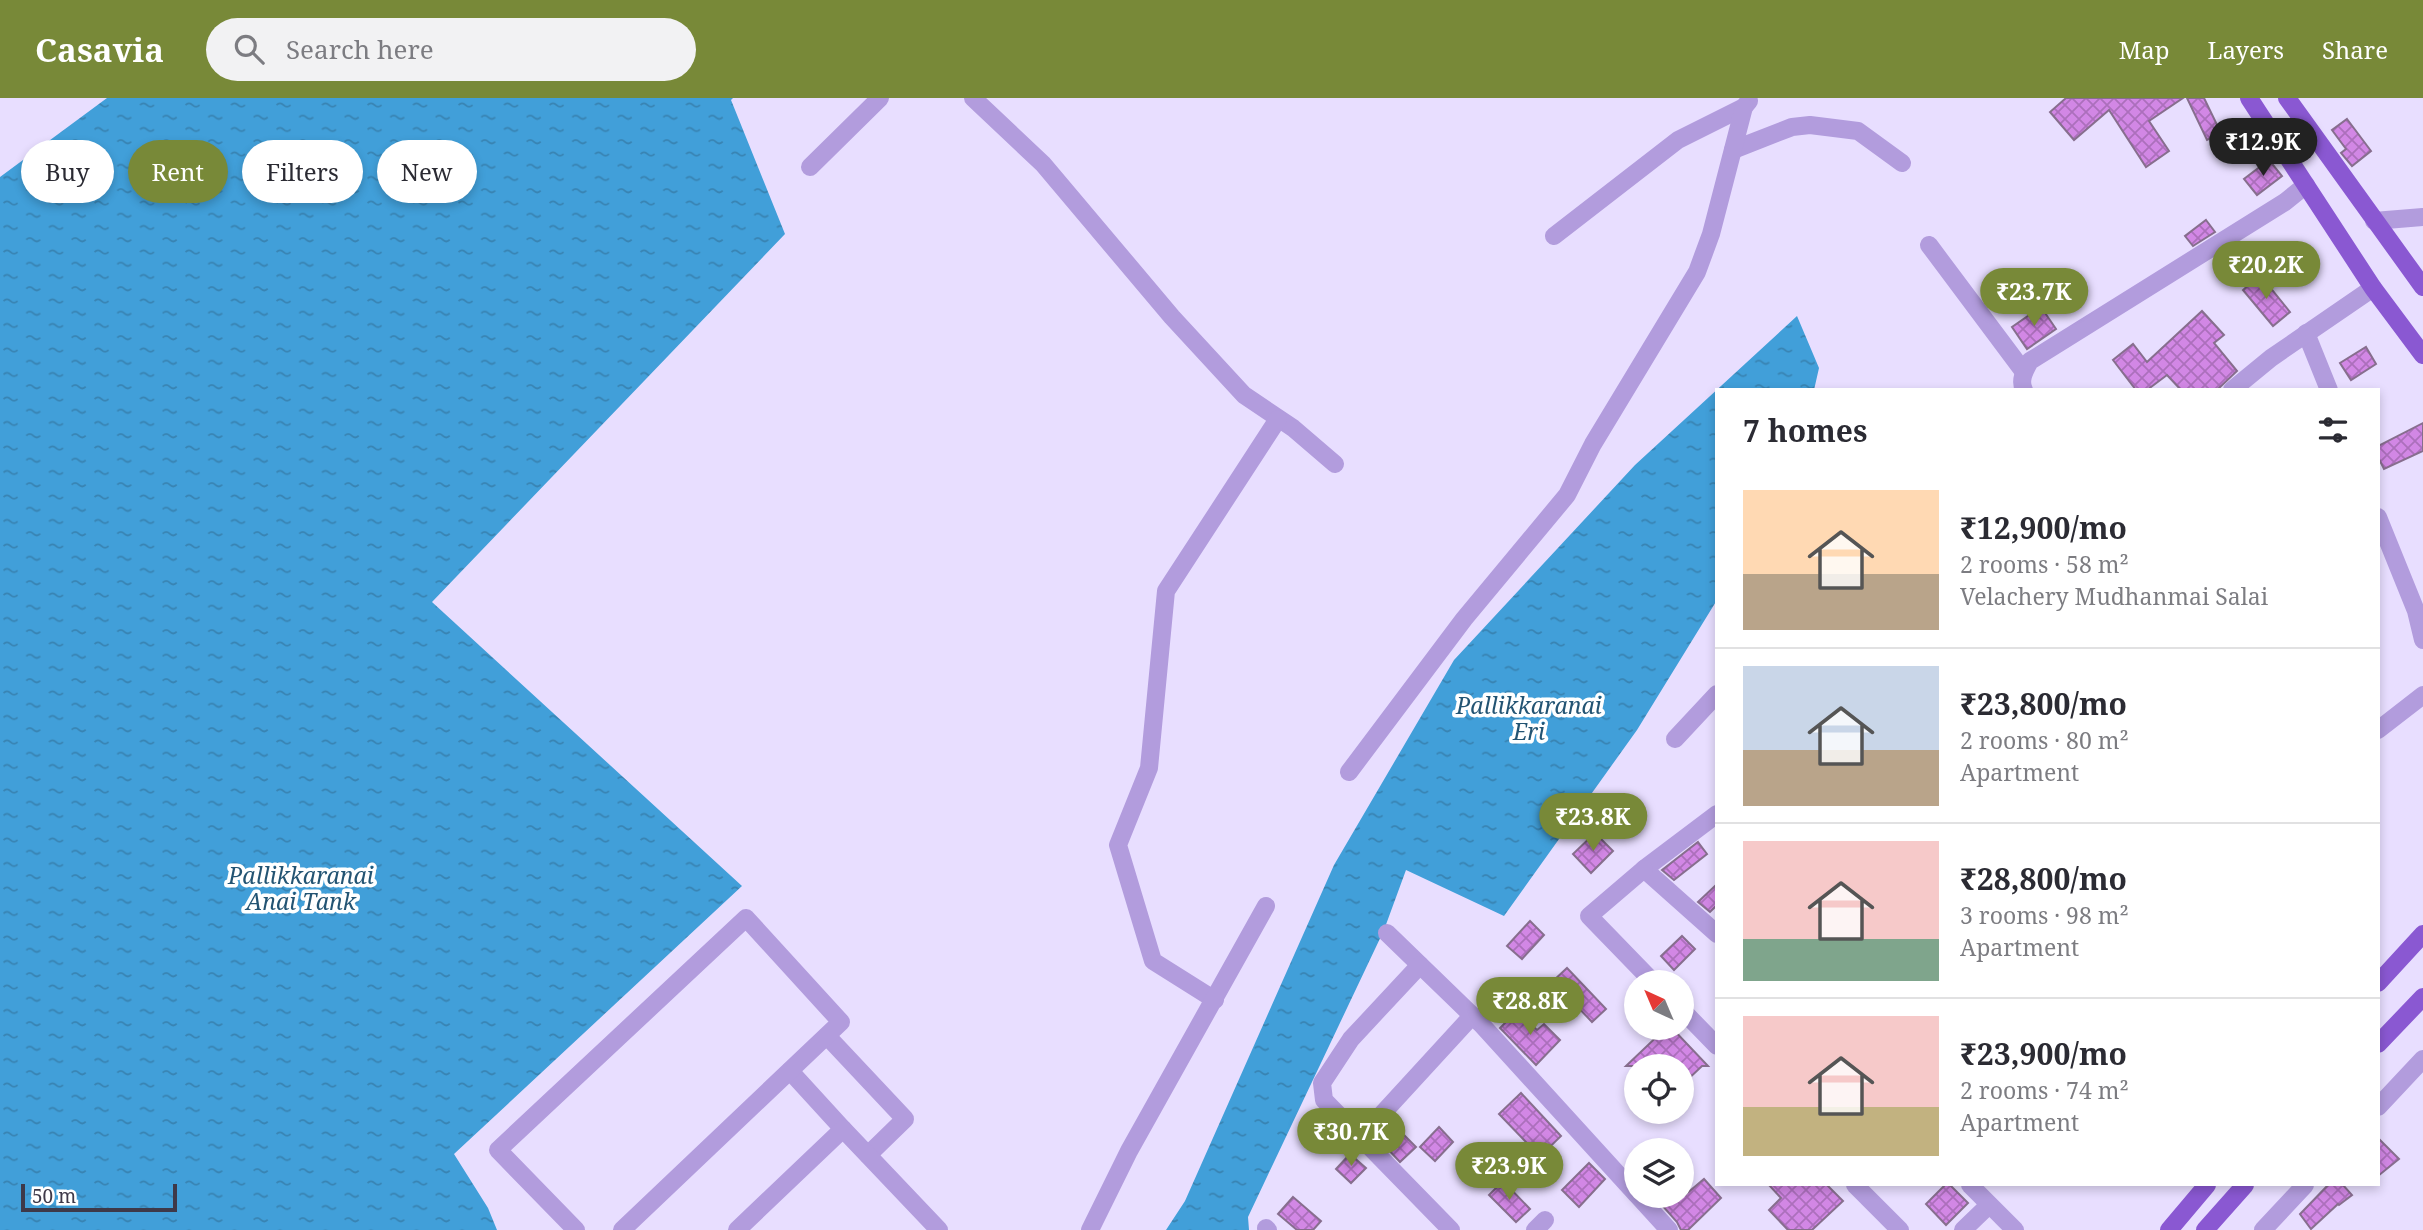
<!DOCTYPE html>
<html lang="en">
<head>
<meta charset="utf-8">
<style>
	:root { --surface:#fff; --page:#f2f2f3; --text:#2b2b33; --muted:#7c7c81; --line:#e1e1e2; --accent:#788938 }
	body { margin:0; font-family:"Noto Serif",serif; background:var(--page); color:var(--text); height:100vh; display:flex; flex-direction:column; font-size:26px; white-space:nowrap }
	* { box-sizing:border-box; margin:0 }
	p { font-size:23px; color:var(--muted) }
	.icon { flex:none; width:38px; height:38px; fill:none; stroke:currentColor; stroke-width:2; stroke-linecap:round; stroke-linejoin:round }
	.map { position:relative; flex:1; overflow:hidden }
	.sheet { position:absolute; left:1715px; top:290px; width:665px; height:798px; display:flex; flex-direction:column; background:var(--surface); border-radius:0px; box-shadow:0 4px 10px #0003 }
	.sheet>* { flex:none }
	.guide { position:absolute; left:21px; top:42px; width:665px; height:63px; display:flex; gap:14px }
	.needle { width:46px; rotate:316deg }
	.buttons { position:absolute; left:1624px; top:872px; display:grid; gap:14px }
	.buttons a { display:grid; place-items:center; width:70px; height:70px; border-radius:50%; background:var(--surface); box-shadow:0 4px 10px #0003; font-size:35px }
	.scale { position:absolute; left:21px; bottom:18px; width:156px; box-sizing:border-box; padding-left:7px; border:4px solid #3e3949; border-top:0; font-size:19px; line-height:24px; white-space:nowrap; color:#3e3949; -webkit-text-stroke:5px #fff; paint-order:stroke }
	.price { position:absolute; translate:-50% -60px; padding:0 16px; border-radius:24px; background:var(--accent); color:#fff; font-size:23px; line-height:46px; filter:drop-shadow(0 2px 4px #0008) }
	.price::after { content:''; position:absolute; left:50%; top:42px; width:21px; height:16px; margin-left:-10px; background:inherit; clip-path:polygon(0 0,100% 0,50% 100%) }
	.price.active { background:#222; color:#fff }
	ul { padding:0; list-style:none }
	li { display:flex; align-items:center; gap:21px; height:175px; padding:0 28px }
	li+li { border-top:2px solid var(--line) }
	li span { display:grid; place-items:center; flex:none; width:196px; height:140px; border-radius:0px; color:#555 }
	li>.icon { margin-inline-start:auto }
	span .icon { width:84px; height:84px; fill:#fffc; stroke-width:1 }
	li b { font-size:30px }
	h2 { display:flex; justify-content:space-between; align-items:center; height:84px; padding:0 28px; font-size:30px }
	.chip { padding:0 24px; border-radius:32px; background:var(--surface); box-shadow:0 4px 10px #0003; font-size:24px; line-height:63px }
	.chip.active { background:var(--accent); color:#fff }
	header { display:flex; align-items:center; gap:42px; box-sizing:border-box; height:98px; padding:0 35px; background:var(--accent); color:#fff }
	header strong { font-size:33px }
	nav { display:flex; gap:38px; margin-inline-start:auto; font-size:24px }
	.search { width:490px; height:63px; background:var(--page); display:flex; align-items:center; gap:18px; box-sizing:border-box; padding:0 24px; border-radius:38px; color:var(--muted); font-size:26px }
	.map>svg:first-child { display:block }
	.water { fill:url(#water-ripples) }
	.building { fill:url(#building-cross-hatch); stroke:#876e8e; stroke-width:2 }
	.lines { fill:none; stroke-linecap:round; stroke-linejoin:round }
	.minor { stroke:#b29cdd; stroke-width:18 }
	.major { stroke:#8a58d2; stroke-width:18 }
	.labels { text-anchor:middle; dominant-baseline:central; stroke-width:7; stroke-linejoin:round; paint-order:stroke }
	.water-label { font-size:23px; font-style:italic; fill:#235473; stroke:#fff }
</style>
</head>
<body>
<header>
<strong>Casavia</strong>
<div class="search"><svg class="icon" aria-label="search" viewBox="0 0 24 24"><circle cx="10" cy="10" r="6"/><path d="M15 15l6 6"/></svg>Search here</div>
<nav><a>Map</a><a>Layers</a><a>Share</a></nav>
</header>
<div class="map">
<svg width="2423" height="1132" viewBox="0 0 2423 1132">
	<defs>
		<pattern id="water-ripples" width="26" height="14" patternUnits="userSpaceOnUse" patternTransform="scale(1.75)"><rect width="26" height="14" fill="#419fd9"/><path d="M2 4q2-2 4 0t4 0M15 11q2-2 4 0t4 0" fill="none" stroke="#3883b2"/></pattern>
		<pattern id="building-cross-hatch" width="8" height="8" patternUnits="userSpaceOnUse" patternTransform="scale(1.75)"><rect width="8" height="8" fill="#d287e5"/><path d="M0 0l8 8M0 8l8-8" fill="none" stroke="#ac6fbc"/></pattern>
	</defs>
	<rect width="100%" height="100%" fill="#e8deff"/>
	<g class="water">
		<polygon points="107,0 733,0 731,2 785,136 432,504 742,788 454,1056 488,1110 497,1132 0,1132 0,79"/>
		<polygon points="1797,218 1819,270 1814,292 1717,292 1717,502 1637,632 1504,818 1406,772 1384,832 1248,1119 1249,1132 1166,1132 1185,1103 1334,767 1454,562 1635,367"/>
	</g>
	<g class="building">
		<polygon points="2066,0 2183,0 2149,23 2169,53 2146,69 2109,12 2074,42 2050,14"/>
		<polygon points="2187,0 2204,0 2221,35 2207,42"/>
		<polygon points="2347,21 2371,53 2352,68 2341,55 2346,51 2332,32"/>
		<polygon points="2269,62 2282,78 2257,97 2244,81"/>
		<polygon points="2206,122 2215,134 2193,148 2185,138"/>
		<polygon points="2248,145 2261,162 2241,177 2228,161"/>
		<polygon points="2260,177 2290,214 2273,228 2243,192"/>
		<polygon points="2041,209 2056,231 2027,251 2012,229"/>
		<polygon points="2202,213 2224,237 2214,245 2237,273 2217,292 2181,292 2167,277 2147,292 2136,292 2113,262 2133,246 2147,264"/>
		<polygon points="2366,249 2376,266 2351,282 2340,265"/>
		<polygon points="2423,325 2423,353 2384,371 2378,359 2378,348"/>
		<polygon points="1595,735 1613,753 1591,775 1573,756"/>
		<polygon points="1698,744 1707,756 1674,782 1662,772"/>
		<polygon points="1717,786 1717,807 1710,814 1698,804"/>
		<polygon points="1530,823 1544,837 1522,861 1507,848"/>
		<polygon points="1682,838 1695,851 1674,872 1661,858"/>
		<polygon points="1567,870 1606,911 1592,924 1553,883"/>
		<polygon points="1517,913 1537,932 1544,926 1560,942 1536,967 1500,930"/>
		<polygon points="1667,929 1671,929 1708,968 1702,968 1682,987 1682,968 1626,968"/>
		<polygon points="1521,995 1561,1038 1531,1067 1517,1053 1526,1044 1499,1016"/>
		<polygon points="1439,1029 1453,1044 1435,1063 1420,1049"/>
		<polygon points="1399,1032 1416,1049 1400,1064 1384,1047"/>
		<polygon points="2378,1040 2399,1061 2378,1078"/>
		<polygon points="1488,1054 1509,1075 1497,1086 1476,1064"/>
		<polygon points="1350,1056 1366,1070 1351,1085 1336,1071"/>
		<polygon points="1589,1065 1605,1081 1579,1109 1562,1092"/>
		<polygon points="1704,1081 1721,1100 1688,1132 1681,1132 1677,1124 1653,1097 1685,1097"/>
		<polygon points="1503,1083 1530,1111 1516,1124 1489,1097"/>
		<polygon points="1769,1087 1827,1087 1843,1103 1812,1132 1788,1132 1769,1112 1781,1100"/>
		<polygon points="1945,1087 1950,1087 1968,1105 1946,1127 1926,1106"/>
		<polygon points="2328,1087 2343,1087 2352,1097 2339,1107 2338,1106 2311,1131 2300,1116"/>
		<polygon points="1293,1099 1321,1123 1313,1132 1297,1132 1278,1116"/>
	</g>
	<g class="lines">
		<g class="minor">
			<polyline points="973,0 1043,66 1172,219 1244,297 1293,330 1335,366"/>
			<polyline points="1733,52 1792,29 1810,27 1858,33 1902,65"/>
			<polyline points="810,69 880,0"/>
			<polyline points="2374,123 2423,119"/>
			<polyline points="1554,138 1678,42 1744,9 1749,3"/>
			<polyline points="1929,147 2024,274"/>
			<polyline points="2306,235 2329,292"/>
			<path d="M2024 292C2019 282 2025 272 2030 263L2285 104 2306 87"/>
			<polyline points="2232,292 2271,260 2373,190"/>
			<polyline points="2378,419 2416,513 2423,542"/>
			<polyline points="2378,632 2423,597"/>
			<polyline points="1675,641 1717,596"/>
			<polyline points="1349,674 1464,521 1567,397 1593,346 1697,174 1711,136 1744,9"/>
			<polyline points="1717,716 1644,771 1717,836"/>
			<polyline points="1644,771 1589,818 1653,884"/>
			<polyline points="1387,835 1481,926 1636,1096"/>
			<polyline points="1420,867 1351,941 1322,985 1324,1002 1451,1132"/>
			<polyline points="1215,902 1153,863 1118,747 1149,670 1166,493 1278,321"/>
			<polyline points="1682,912 1717,948"/>
			<polyline points="827,938 905,1021 868,1057"/>
			<polyline points="790,973 843,1031"/>
			<polyline points="2378,1009 2423,961"/>
			<polyline points="1360,1040 1472,918"/>
			<polyline points="1855,1087 1900,1132"/>
			<polyline points="1970,1087 2015,1132"/>
			<polyline points="1637,1097 1669,1132"/>
			<polyline points="1266,1130 1268,1132"/>
			<polyline points="576,1132 498,1052 746,820 841,924 622,1132"/>
			<polyline points="737,1132 843,1031 939,1132"/>
			<polyline points="1090,1132 1129,1053 1266,808"/>
			<polyline points="1535,1132 1545,1122"/>
			<polyline points="1963,1132 1989,1107"/>
			<polyline points="2263,1132 2305,1087"/>
		</g>
		<g class="major">
			<polyline points="2249,0 2373,190 2423,257"/>
			<polyline points="2287,0 2423,189"/>
			<polyline points="2378,885 2423,836"/>
			<polyline points="2378,946 2423,899"/>
			<polyline points="2169,1132 2207,1087"/>
			<polyline points="2205,1132 2245,1087"/>
		</g>
	</g>
	<g class="labels">
		<g class="water-label">
			<text x="1529" y="607">Pallikkaranai<tspan x="1529" dy="26">Eri</tspan></text>
			<text x="301" y="777">Pallikkaranai<tspan x="301" dy="26">Anai Tank</tspan></text>
		</g>
	</g>
</svg>
<div class="buttons">
<a><svg class="needle" viewBox="-14 -14 28 28"><path d="M0-13l5 13h-10z" fill="#e53935"/><path d="M0 13l5-13h-10z" fill="#7c7c81"/></svg></a>
<a><svg class="icon" aria-label="locate" viewBox="0 0 24 24"><circle cx="12" cy="12" r="6"/><path d="M12 2v4M12 18v4M2 12h4M18 12h4"/></svg></a>
<a><svg class="icon" aria-label="layers" viewBox="0 0 24 24"><path d="M12 4l9 5-9 5-9-5zM3 14l9 5 9-5"/></svg></a>
</div>
<div class="scale">50 m</div>
<b class="price active" style="left:2263px;top:80px">₹12.9K</b>
<b class="price" style="left:2266px;top:203px">₹20.2K</b>
<b class="price" style="left:2034px;top:230px">₹23.7K</b>
<b class="price" style="left:1593px;top:755px">₹23.8K</b>
<b class="price" style="left:1530px;top:939px">₹28.8K</b>
<b class="price" style="left:1351px;top:1070px">₹30.7K</b>
<b class="price" style="left:1509px;top:1104px">₹23.9K</b>
<div class="guide">
<a class="chip">Buy</a>
<a class="chip active">Rent</a>
<a class="chip">Filters</a>
<a class="chip">New</a>
</div>
<section class="sheet">
<h2>7 homes<svg class="icon" aria-label="filters" viewBox="0 0 24 24"><path d="M4 7h16M4 17h16"/><circle cx="9" cy="7" r="2"/><circle cx="15" cy="17" r="2"/></svg></h2>
<ul>
<li><span style="background:linear-gradient(#ffd9b3 60%,#b9a48a 0)"><svg class="icon" aria-label="home" viewBox="0 0 24 24"><path d="M3 11l9-7 9 7M6 9v11h12V9"/></svg></span><div><b>₹12,900/mo</b><p>2 rooms · 58 m²</p><p>Velachery Mudhanmai Salai</p></div></li>
<li><span style="background:linear-gradient(#c9d6e8 60%,#b9a48a 0)"><svg class="icon" aria-label="home" viewBox="0 0 24 24"><path d="M3 11l9-7 9 7M6 9v11h12V9"/></svg></span><div><b>₹23,800/mo</b><p>2 rooms · 80 m²</p><p>Apartment</p></div></li>
<li><span style="background:linear-gradient(#f6c9c9 70%,#7fa58c 0)"><svg class="icon" aria-label="home" viewBox="0 0 24 24"><path d="M3 11l9-7 9 7M6 9v11h12V9"/></svg></span><div><b>₹28,800/mo</b><p>3 rooms · 98 m²</p><p>Apartment</p></div></li>
<li><span style="background:linear-gradient(#f6c9c9 65%,#c2b280 0)"><svg class="icon" aria-label="home" viewBox="0 0 24 24"><path d="M3 11l9-7 9 7M6 9v11h12V9"/></svg></span><div><b>₹23,900/mo</b><p>2 rooms · 74 m²</p><p>Apartment</p></div></li>
</ul>
</section>
</div>
</body>
</html>
